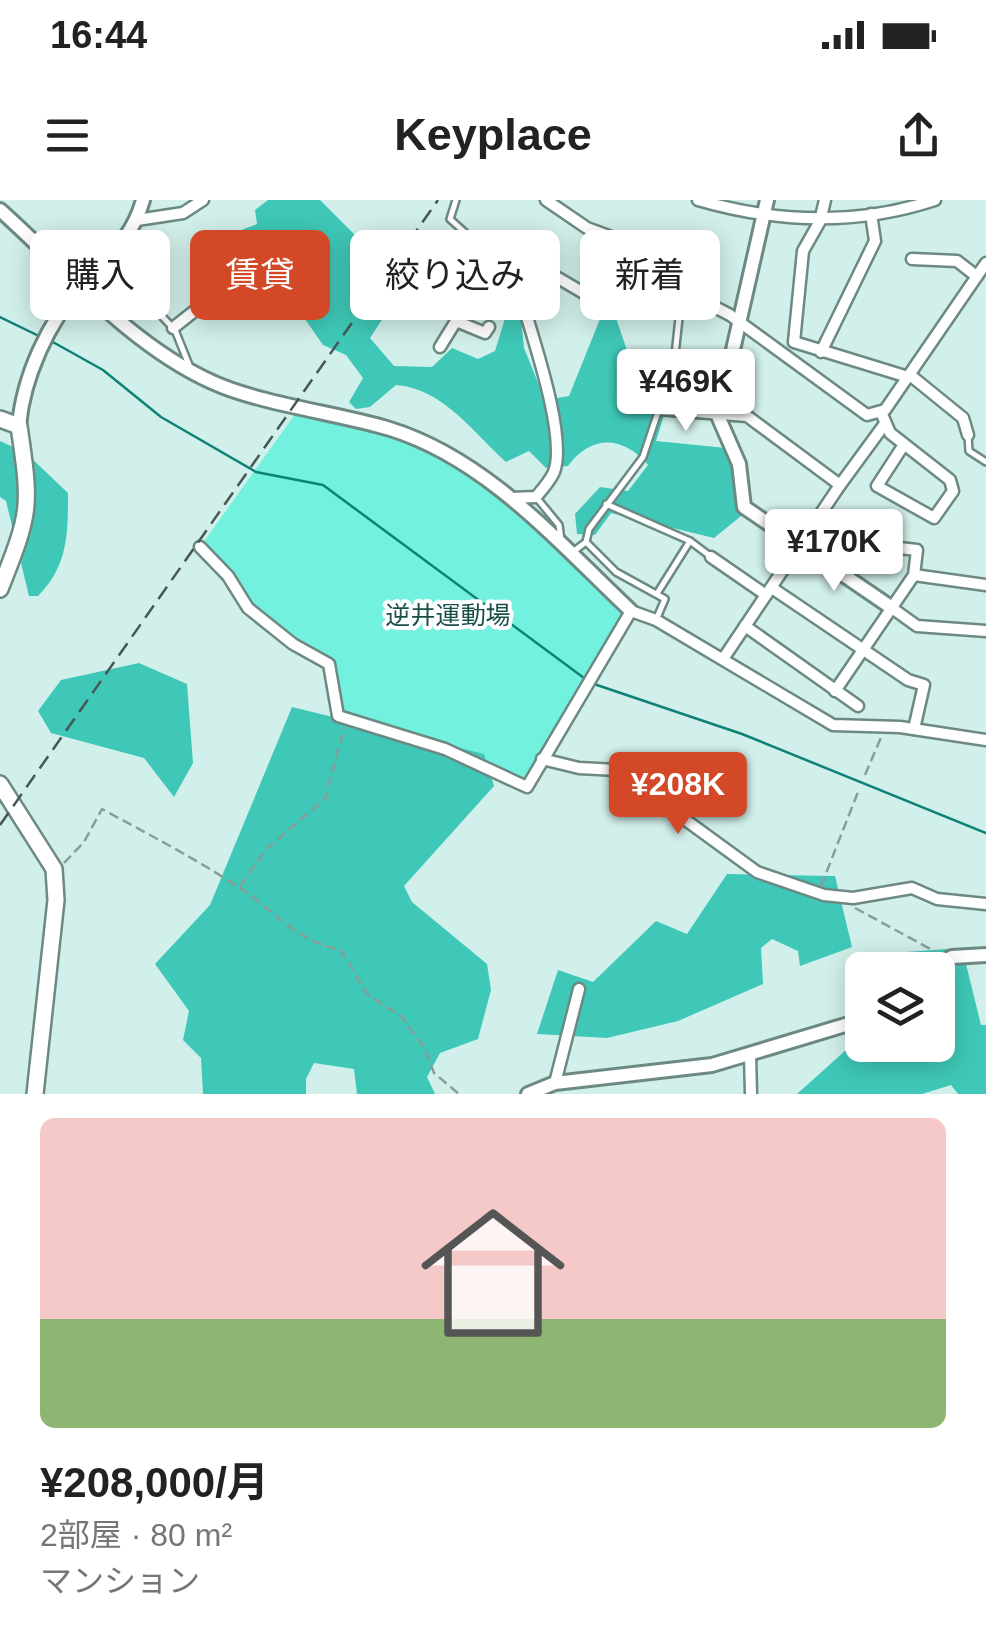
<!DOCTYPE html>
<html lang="ja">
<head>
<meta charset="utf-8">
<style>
	:root { --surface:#fff; --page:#f2f2f2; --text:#222; --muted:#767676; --accent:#d34927 }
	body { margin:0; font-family:Helvetica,"Noto Sans JP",sans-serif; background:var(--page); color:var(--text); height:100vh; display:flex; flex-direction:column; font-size:38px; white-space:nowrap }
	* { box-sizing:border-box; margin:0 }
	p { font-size:32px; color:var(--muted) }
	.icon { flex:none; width:55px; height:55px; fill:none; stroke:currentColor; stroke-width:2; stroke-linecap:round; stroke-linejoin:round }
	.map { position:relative; height:894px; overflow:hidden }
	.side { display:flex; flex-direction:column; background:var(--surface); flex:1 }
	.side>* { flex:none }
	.hud { position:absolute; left:30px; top:30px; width:928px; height:90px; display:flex; gap:20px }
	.controls { position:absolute; left:845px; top:752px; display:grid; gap:20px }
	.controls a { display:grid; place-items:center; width:110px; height:110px; border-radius:15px; background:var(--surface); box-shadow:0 5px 25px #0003; font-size:50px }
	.price { position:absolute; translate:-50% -85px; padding:0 22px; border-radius:10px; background:#fff; color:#222; font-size:32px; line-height:65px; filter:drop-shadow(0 2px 5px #0008) }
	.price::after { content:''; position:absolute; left:50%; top:60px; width:30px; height:22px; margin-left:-15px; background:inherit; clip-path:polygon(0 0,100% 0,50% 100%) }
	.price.selected { background:var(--accent); color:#fff }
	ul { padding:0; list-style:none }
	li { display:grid; align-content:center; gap:20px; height:530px; padding:0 40px }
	li span { display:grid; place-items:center; height:310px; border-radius:15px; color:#555 }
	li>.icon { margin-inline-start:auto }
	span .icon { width:180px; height:180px; fill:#fffc; stroke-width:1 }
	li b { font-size:42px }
	.chip { padding:0 35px; border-radius:15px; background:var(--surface); box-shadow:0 5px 25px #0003; font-size:35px; line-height:90px }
	.chip.selected { background:var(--accent); color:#fff }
	.status { display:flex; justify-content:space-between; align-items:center; height:70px; padding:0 50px; background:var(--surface); direction:ltr }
	.status svg { height:28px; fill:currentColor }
	header { display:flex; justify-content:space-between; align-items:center; height:130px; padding:0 40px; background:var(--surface); font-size:45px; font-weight:700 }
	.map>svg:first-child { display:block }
	.green { fill:#72f1df }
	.forest { fill:#3fc8b7 }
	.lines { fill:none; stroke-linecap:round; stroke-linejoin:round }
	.stream { stroke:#0e8276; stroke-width:2.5 }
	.service-casing { stroke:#6d8984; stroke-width:10 }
	.minor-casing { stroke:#6d8984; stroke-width:15 }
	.tertiary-casing { stroke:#6d8984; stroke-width:18 }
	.secondary-casing { stroke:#6d8984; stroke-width:20 }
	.path { stroke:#879e9a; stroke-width:2.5; stroke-dasharray:10 5; stroke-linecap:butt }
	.service { stroke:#fff; stroke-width:5 }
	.minor { stroke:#fff; stroke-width:10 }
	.tertiary { stroke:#fff; stroke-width:12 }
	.secondary { stroke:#fff; stroke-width:15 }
	.rail { stroke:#475754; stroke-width:2.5; stroke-dasharray:15 8; stroke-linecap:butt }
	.labels { text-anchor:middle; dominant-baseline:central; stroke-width:8; stroke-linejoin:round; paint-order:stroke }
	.park-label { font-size:25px; fill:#19514a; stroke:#fff }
</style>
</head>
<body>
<div class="status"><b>16:44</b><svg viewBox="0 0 49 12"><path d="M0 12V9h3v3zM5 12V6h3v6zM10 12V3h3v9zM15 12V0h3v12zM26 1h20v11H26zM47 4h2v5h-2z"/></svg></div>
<header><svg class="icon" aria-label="menu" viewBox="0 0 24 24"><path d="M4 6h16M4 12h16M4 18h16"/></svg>Keyplace<svg class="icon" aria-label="share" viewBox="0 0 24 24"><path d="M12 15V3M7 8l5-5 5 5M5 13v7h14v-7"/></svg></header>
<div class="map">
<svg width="986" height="894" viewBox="0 0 986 894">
	<rect width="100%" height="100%" fill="#d2f0eb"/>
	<g class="green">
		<path d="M301 206 456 256 631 411 539 552 526 581 445 549 345 520 324 458C269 432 237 393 200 347Z"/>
		<polygon points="825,316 872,347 853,374 811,345 809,338"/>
	</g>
	<g class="forest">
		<path d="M268 0H320L378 58 395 100 370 138 394 166 432 167 452 148 478 159 495 151 510 102 520 109 524 148 545 200 569 196 600 119 616 118 632 165 661 174 670 196 656 241 726 248 740 286 741 316 714 338 611 313 595 335 577 334 575 314 600 287 628 291 648 265C623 236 592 234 568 266L546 268 529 251 506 262C474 233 442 188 396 185L370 207 356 209 349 202 363 178 346 155 323 145 289 96 252 68 217 70 198 56 209 42 257 24 255 10Z"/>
		<path d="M0 241 26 253 68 293C68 334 68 366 38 396H29L6 301 0 297Z"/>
		<polygon points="139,463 187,484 193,563 174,597 144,558 51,533 38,511 61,480"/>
		<polygon points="292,507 484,554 494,586 404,686 412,702 487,764 491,790 478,839 440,853 427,877 435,894 357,894 354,869 314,863 306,879 306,894 203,894 201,858 183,840 189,811 155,764 210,705"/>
		<polygon points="727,674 835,676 852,747 800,766 798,751 772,739 761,748 763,784 678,821 607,838 537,834 558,770 593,782 656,721 687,734"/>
		<polygon points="962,748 981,825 986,825 986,894 958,894 951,885 922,894 797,894 847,849 897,857 902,845 938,845 938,770 891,770 906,752"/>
	</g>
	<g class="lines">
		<g class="stream">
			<polyline points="0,117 39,136"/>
			<polyline points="51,141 103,170 161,217 256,272 323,285 584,478"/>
			<polyline points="591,483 742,534 986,633"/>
		</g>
		<g class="service-casing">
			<g id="service">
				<polyline points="456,0 450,19 471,38 476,68"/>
				<polyline points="119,50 137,90 175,130 189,165"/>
				<polyline points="968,235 969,251 986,262"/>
				<polyline points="536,297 559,325 561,340"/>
				<polyline points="606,304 690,341 710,356"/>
				<polyline points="586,342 616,372 665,399 656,420"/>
				<polyline points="574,351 586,342 589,329 643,257 674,164 681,100"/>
				<polyline points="658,392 690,341"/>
			</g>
		</g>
		<g class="minor-casing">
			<g id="minor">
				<polyline points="546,0 587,28 671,59 675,62 669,96 711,105 730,115 867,215 885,210 986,63"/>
				<path d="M698 0C777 23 856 26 935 0"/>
				<polyline points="825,0 820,21 803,51 794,142 908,177"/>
				<polyline points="137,20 183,13 203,0"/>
				<polyline points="912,59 957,61 975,75"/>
				<polyline points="503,94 522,62 541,68 587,95 613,38"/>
				<path d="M489 127 485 133 456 121 476 83 523 104C534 141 567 238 554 272 550 281 542 290 536 297L510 298"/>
				<polyline points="173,128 235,79"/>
				<polyline points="440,147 456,121"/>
				<polyline points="821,152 875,41 871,14"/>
				<polyline points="910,175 963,218 968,235"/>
				<polyline points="658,209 747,216 840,285 723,459"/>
				<polyline points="881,212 890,233 950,280 953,291 934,318 877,286 903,246"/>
				<polyline points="840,285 884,225"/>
				<polyline points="823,311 873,345 917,350 914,375 835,491"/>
				<polyline points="200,347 228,376 248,408 293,444 329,464 338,516 445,549 527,587 631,411 656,420 833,525 900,527 986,540"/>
				<polyline points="711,357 766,395"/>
				<polyline points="914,375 986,385"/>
				<polyline points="772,388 908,480 924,485 914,529"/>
				<polyline points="892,408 917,426 986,431"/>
				<polyline points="745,426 858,506"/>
				<polyline points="542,559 579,568 617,570 757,672 824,695 853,698 912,688 937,699 986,704"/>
				<polyline points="750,854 751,894"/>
				<polyline points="555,883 579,789"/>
			</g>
		</g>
		<g class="tertiary-casing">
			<g id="tertiary">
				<polyline points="767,0 718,216 739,264 744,307 892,408"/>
				<path d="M0 10C66 69 130 145 212 182 260 204 337 213 390 229 487 259 559 343 631 411"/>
				<path d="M19 226C23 178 48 122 81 86 107 57 132 40 143 0"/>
				<polyline points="930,770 952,757 986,755"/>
				<polyline points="528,894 555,883 712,865 862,820"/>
			</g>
		</g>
		<g class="secondary-casing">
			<g id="secondary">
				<path d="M0 219 19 226C31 308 31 311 0 389"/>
				<polyline points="0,584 54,669 56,700 35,894"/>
			</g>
		</g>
		<g class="path">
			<polyline points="865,575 882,535"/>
			<path d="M64 663 84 642 102 609C148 634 194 658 237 686 270 707 301 745 340 749L368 795 401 816 425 849 434 873 459 894"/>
			<polyline points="240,686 266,649 325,599 344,528"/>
			<polyline points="821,686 858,592"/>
			<polyline points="855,708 936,752"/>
		</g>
		<use href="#service" class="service"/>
		<use href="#minor" class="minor"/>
		<use href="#tertiary" class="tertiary"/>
		<use href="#secondary" class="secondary"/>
		<polyline class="rail" points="0,625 438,0"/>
	</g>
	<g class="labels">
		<g class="park-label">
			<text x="448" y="415">逆井運動場</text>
		</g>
	</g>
</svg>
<div class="controls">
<a><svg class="icon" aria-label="layers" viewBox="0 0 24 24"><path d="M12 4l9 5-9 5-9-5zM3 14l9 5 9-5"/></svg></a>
</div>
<b class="price" style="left:686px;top:234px">¥469K</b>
<b class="price" style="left:834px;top:394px">¥170K</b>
<b class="price selected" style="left:678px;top:637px">¥208K</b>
<div class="hud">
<a class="chip">購入</a>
<a class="chip selected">賃貸</a>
<a class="chip">絞り込み</a>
<a class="chip">新着</a>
</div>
</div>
<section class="side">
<ul>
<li><span style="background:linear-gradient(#f6c9c9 65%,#8fb573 0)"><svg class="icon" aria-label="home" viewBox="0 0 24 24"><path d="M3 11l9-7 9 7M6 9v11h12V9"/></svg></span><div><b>¥208,000/月</b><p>2部屋 · 80 m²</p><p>マンション</p></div></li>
</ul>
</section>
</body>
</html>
